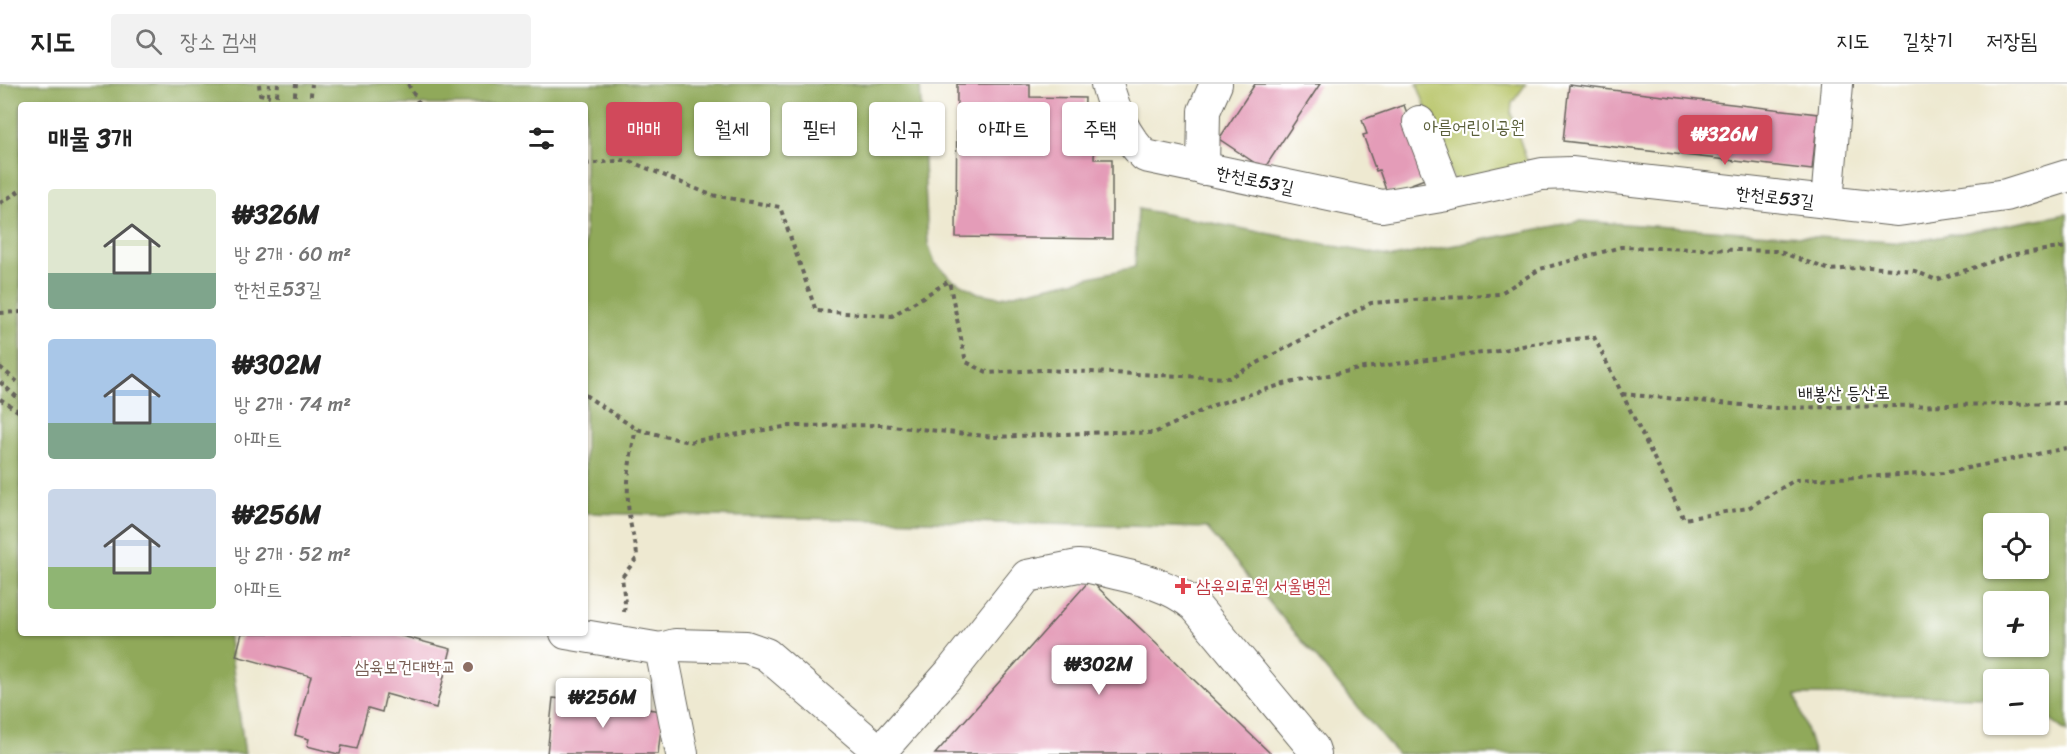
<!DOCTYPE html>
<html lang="ko">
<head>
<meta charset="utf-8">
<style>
	:root { --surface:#fff; --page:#f2f2f2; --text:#222; --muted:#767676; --line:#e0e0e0; --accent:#d1495b }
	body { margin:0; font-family:Sriracha,"Poor Story",sans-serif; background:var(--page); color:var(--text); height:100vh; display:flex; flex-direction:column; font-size:22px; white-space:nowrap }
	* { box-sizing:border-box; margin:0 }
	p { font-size:20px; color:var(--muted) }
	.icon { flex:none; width:33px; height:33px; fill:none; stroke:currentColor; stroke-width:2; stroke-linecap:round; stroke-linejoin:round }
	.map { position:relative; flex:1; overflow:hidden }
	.drawer { position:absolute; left:18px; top:18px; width:570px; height:534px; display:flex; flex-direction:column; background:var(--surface); border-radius:6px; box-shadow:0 2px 4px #0004 }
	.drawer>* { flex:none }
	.hud { position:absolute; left:606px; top:18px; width:570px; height:54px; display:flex; gap:12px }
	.buttons { position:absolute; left:1983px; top:429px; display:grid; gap:12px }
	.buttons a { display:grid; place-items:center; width:66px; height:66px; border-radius:6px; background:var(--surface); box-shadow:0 2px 4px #0004; font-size:30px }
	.price { position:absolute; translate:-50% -51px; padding:0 14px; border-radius:6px; background:#fff; color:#222; font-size:20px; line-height:39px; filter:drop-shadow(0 2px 3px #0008) }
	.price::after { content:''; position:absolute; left:50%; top:36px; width:18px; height:14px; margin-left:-9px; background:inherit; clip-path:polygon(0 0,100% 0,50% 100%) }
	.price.active { background:var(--accent); color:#fff }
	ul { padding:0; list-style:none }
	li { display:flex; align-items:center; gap:18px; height:150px; padding:0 30px }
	li span { display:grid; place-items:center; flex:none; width:168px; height:120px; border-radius:6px; color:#555 }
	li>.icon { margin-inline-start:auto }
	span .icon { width:72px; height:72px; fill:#fffc; stroke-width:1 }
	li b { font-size:26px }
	h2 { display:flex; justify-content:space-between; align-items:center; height:72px; padding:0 30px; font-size:26px }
	.pill { padding:0 21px; border-radius:6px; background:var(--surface); box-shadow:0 2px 4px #0004; font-size:21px; line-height:54px }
	.pill.active { background:var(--accent); color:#fff }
	header { display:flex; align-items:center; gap:36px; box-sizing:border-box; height:84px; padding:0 30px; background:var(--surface); border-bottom:2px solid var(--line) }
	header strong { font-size:28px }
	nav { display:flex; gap:33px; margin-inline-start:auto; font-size:21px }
	.search { width:420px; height:54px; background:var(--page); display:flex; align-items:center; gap:15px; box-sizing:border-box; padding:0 21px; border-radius:6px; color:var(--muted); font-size:22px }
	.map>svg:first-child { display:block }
	.green { fill:#b6c365; stroke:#697040; stroke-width:1.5 }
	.forest { fill:#90a95a; stroke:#56623b; stroke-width:1.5; fill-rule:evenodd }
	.building { fill:#e49cb8 }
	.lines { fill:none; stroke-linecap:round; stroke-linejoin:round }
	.minor-casing { stroke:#66645b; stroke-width:34 }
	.path { stroke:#66645b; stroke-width:4; stroke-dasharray:4.5 4.5; stroke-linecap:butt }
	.minor { stroke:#fff; stroke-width:32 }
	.health-dot { fill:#e0444e; stroke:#fff; stroke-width:2 }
	.education-dot { fill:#8d6e63; stroke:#fff; stroke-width:2 }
	.labels { text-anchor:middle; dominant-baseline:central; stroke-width:4.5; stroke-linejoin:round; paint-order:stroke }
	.park-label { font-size:18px; fill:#5a5f39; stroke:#fff }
	.street-label { font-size:18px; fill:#1c1c1c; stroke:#fff }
	.health-label { font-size:18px; fill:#be3a42; stroke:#fff; text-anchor:start }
	.education-label { font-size:18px; fill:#785e54; stroke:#fff; text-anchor:end }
</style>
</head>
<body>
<header>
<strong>지도</strong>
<div class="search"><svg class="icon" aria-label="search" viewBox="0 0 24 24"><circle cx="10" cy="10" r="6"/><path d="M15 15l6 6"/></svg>장소 검색</div>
<nav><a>지도</a><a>길찾기</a><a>저장됨</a></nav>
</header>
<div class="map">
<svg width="2067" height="670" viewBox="0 0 2067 670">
	<rect width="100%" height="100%" fill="#fff"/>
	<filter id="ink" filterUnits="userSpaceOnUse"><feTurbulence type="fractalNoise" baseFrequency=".0167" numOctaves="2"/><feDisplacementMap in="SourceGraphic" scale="12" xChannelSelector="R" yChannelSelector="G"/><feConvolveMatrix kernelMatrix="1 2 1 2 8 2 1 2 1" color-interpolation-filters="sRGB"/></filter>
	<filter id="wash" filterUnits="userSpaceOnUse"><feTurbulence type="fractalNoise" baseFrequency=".008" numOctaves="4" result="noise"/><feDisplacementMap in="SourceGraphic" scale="24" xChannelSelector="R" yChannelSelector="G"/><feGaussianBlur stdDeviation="1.35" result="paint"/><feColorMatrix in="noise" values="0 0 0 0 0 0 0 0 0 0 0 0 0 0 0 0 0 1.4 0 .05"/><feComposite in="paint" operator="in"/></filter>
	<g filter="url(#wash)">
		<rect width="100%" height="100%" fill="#eee9d1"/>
		<polygon class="green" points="1417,0 1526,0 1512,19 1511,30 1530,86 1455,101"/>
		<path class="forest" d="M0 0H920L928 160 935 179 952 195 978 209 1001 213 1135 183 1138 125 1393 173 1580 137 1906 159 2067 130V648L2039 628 2038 596H1994L1993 613 1796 611 1814 670H1397L1207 444 585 429V21H21V549H228L245 670H0ZM1994 440H2038V484H1994ZM1994 518H2038V562H1994Z"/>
		<g id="blocks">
			<g class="building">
				<polygon points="957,0 1030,0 1030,13 1085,14 1084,46 1095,46 1094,75 1112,75 1112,155 956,153"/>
				<polygon points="1255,0 1320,0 1264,85 1219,55"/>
				<polygon points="1569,1 1818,30 1812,86 1563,57"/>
				<polygon points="1404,21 1430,93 1387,109 1379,86 1376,87 1363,51 1367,50 1362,36"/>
				<polygon points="1090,496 1271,670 935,670"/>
				<polygon points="242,549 398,549 398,551 451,565 436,624 386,610 382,628 368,624 357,665 342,662 340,670 338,670 307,662 309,655 295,651 311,592 236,572"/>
				<polygon points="553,614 663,627 658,670 547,670"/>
			</g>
		</g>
	</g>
	<g filter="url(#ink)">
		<use href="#blocks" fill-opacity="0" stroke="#66645b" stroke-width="1.5"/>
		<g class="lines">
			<g class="minor-casing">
				<g id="minor">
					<path d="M1107 0C1115 28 1124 52 1145 72L1382 122 1447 111 1542 90 1571 89 1898 126 2006 111 2067 92"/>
					<polyline points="1419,38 1447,111"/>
					<polyline points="1203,85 1204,27 1216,0"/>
					<polyline points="1827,118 1837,0"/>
					<polyline points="566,549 661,565 682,670"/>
					<path d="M661 565 675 561 746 563 766 570 880 668 950 589 1027 492 1078 482 1090 483C1126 492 1166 497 1195 522L1313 664 1315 670"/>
				</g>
			</g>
			<g class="path">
				<polyline points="259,0 260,10 268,12 269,0"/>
				<polyline points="408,0 420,21"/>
				<polyline points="276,21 278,0"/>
				<polyline points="294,21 296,0"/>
				<polyline points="310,21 312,0"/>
				<polyline points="585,80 627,76 711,111 780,123 816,227 892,232 949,197 966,278 989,289 1043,286 1229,294 1371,219 1499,210 1540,185 1621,163 1777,167 1830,186 1869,183 1915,187 1936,196 2015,170 2067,163"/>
				<polyline points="0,119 21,106"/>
				<polyline points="0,229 21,228"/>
				<polyline points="0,283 21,301"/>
				<polyline points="0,298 21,317"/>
				<polyline points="1622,310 1775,324 2067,319"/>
				<polyline points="585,311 636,345 688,358 790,342 882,341 994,353 1111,348 1154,349 1214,321 1284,300 1364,284 1498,267 1537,259 1594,253 1684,435 1748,424 1795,396 1943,389 2067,364"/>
				<polyline points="0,315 21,329"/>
				<path d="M624 528 625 519 622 493 637 474C637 461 632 450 630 437 625 406 629 376 636 345"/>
			</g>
			<use href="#minor" class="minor"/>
		</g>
	</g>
	<path class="health-dot" d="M1180 493h6v6h6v6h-6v6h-6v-6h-6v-6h6z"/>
	<circle class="education-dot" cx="468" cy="583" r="6"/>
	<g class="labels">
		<g class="park-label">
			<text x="1474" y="43">아름어린이공원</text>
		</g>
		<g class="street-label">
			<text transform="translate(1255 96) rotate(12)">한천로53길</text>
			<text transform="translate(1775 113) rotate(7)">한천로53길</text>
			<text transform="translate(1844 309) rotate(-1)">배봉산 등산로</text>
		</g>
		<g class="health-label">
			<text x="1196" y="502">삼육의료원 서울병원</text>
		</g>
		<g class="education-label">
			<text x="456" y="583">삼육보건대학교</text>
		</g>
	</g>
</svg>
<div class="buttons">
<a><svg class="icon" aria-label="locate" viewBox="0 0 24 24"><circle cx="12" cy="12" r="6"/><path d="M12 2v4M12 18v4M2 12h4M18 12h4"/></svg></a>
<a>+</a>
<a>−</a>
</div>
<b class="price active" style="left:1725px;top:82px">₩326M</b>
<b class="price" style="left:1099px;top:612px">₩302M</b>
<b class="price" style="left:603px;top:645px">₩256M</b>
<div class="hud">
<a class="pill active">매매</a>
<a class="pill">월세</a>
<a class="pill">필터</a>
<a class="pill">신규</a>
<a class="pill">아파트</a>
<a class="pill">주택</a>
</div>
<section class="drawer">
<h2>매물 3개<svg class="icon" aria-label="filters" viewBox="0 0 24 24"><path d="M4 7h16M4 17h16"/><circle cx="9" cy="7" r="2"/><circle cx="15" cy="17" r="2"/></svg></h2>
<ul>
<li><span style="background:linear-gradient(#dfe7d0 70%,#7fa58c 0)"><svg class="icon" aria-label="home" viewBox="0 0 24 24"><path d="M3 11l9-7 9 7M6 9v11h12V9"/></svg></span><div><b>₩326M</b><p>방 2개 · 60 m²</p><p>한천로53길</p></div></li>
<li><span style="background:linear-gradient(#a9c7e8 70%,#7fa58c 0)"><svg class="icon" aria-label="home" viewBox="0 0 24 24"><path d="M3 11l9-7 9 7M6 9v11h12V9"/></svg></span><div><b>₩302M</b><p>방 2개 · 74 m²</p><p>아파트</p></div></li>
<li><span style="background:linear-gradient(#c9d6e8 65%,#8fb573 0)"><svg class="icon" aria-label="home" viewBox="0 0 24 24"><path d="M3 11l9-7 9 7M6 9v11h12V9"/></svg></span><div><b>₩256M</b><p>방 2개 · 52 m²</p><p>아파트</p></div></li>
</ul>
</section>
</div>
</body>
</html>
